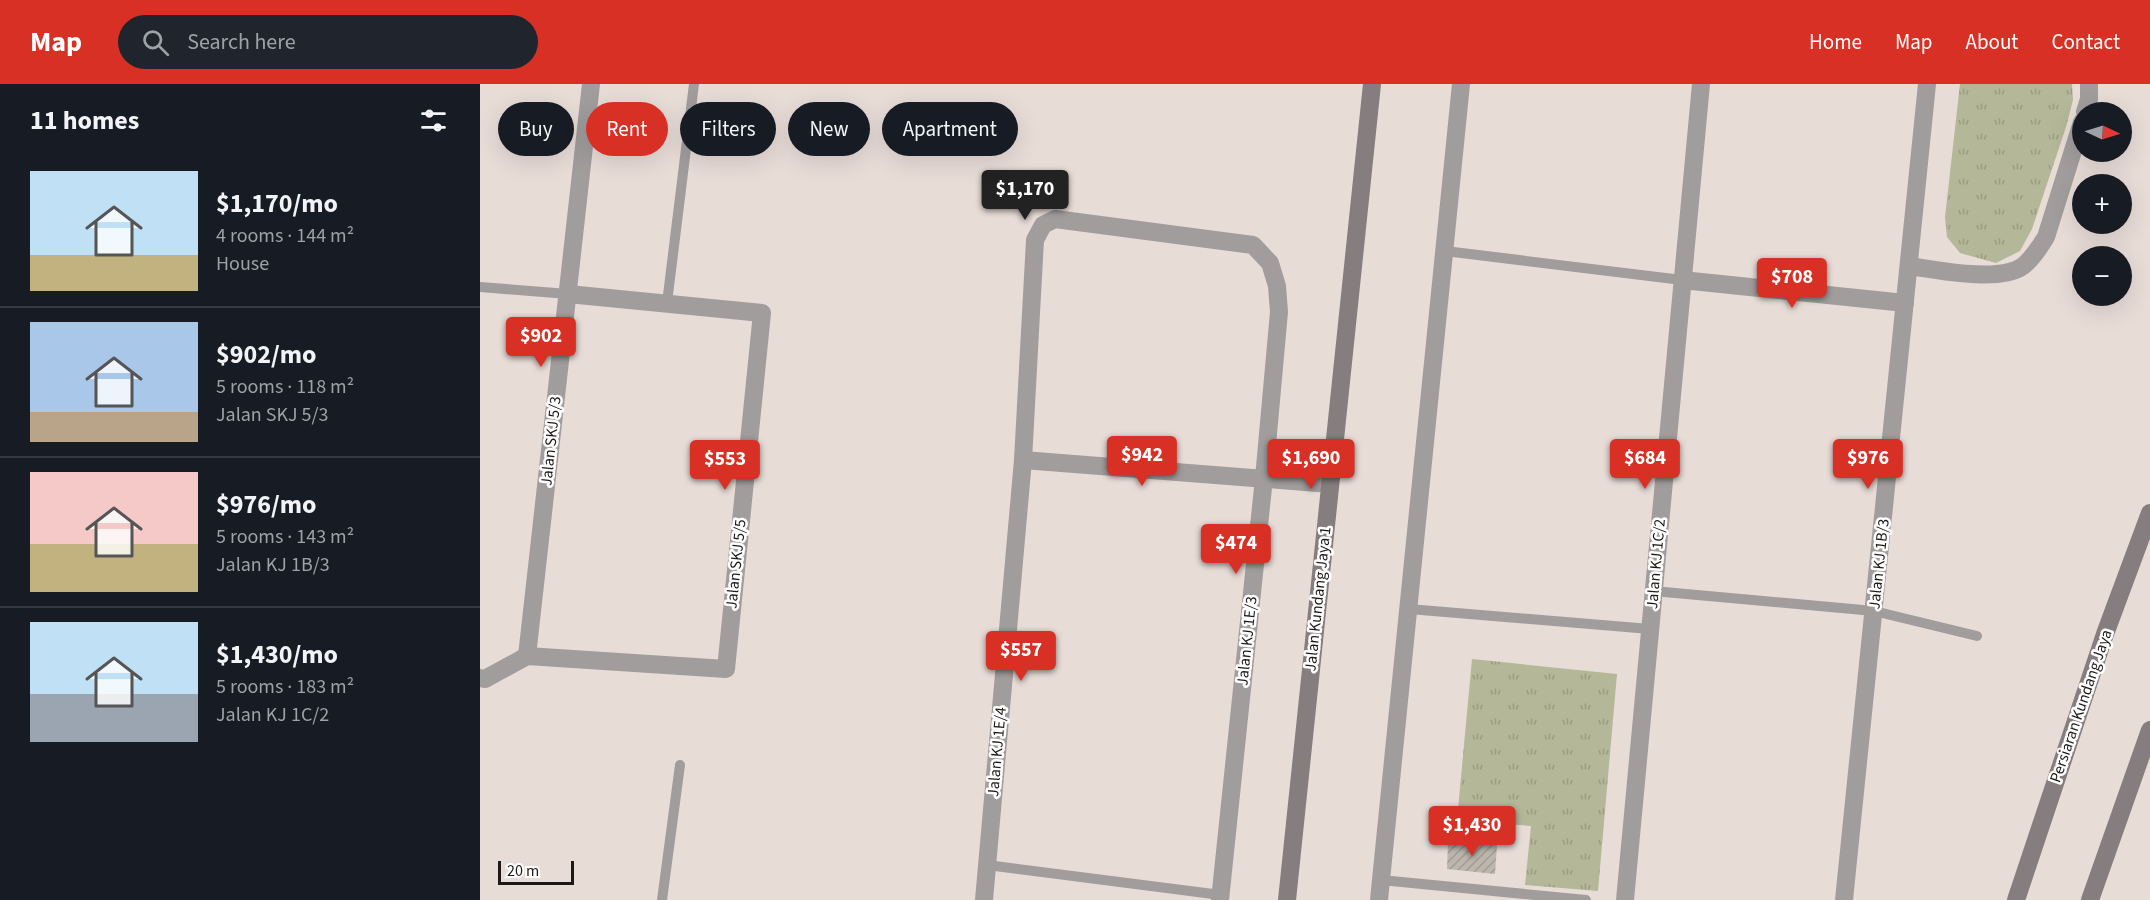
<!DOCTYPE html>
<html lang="en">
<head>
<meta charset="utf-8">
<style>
	:root { --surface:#171b24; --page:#20242c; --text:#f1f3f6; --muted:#9ea1a6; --line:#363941; --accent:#d93025 }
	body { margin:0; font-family:"Source Sans 3",sans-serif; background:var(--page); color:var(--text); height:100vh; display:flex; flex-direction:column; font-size:22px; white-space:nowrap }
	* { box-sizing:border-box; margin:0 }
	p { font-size:20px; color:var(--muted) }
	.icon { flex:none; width:33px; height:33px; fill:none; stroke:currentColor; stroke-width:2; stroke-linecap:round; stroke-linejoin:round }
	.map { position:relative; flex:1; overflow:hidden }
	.side { display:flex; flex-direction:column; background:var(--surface); width:480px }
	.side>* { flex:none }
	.banner { position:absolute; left:18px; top:18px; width:570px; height:54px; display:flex; gap:12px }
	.needle { width:39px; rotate:94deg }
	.controls { position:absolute; left:1592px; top:18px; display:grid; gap:12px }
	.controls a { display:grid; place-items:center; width:60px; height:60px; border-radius:50%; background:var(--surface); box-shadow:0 6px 24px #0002; font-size:30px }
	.scale { position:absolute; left:18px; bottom:15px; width:76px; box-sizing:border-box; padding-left:6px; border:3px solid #1d1917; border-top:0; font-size:16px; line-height:21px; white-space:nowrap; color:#1d1917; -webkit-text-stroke:4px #fff; paint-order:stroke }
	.price { position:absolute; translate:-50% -51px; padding:0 14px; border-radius:6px; background:var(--accent); color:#fff; font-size:20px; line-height:39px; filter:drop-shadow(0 2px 3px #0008) }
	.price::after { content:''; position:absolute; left:50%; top:36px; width:18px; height:14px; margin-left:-9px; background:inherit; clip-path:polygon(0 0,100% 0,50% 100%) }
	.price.on { background:#222; color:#fff }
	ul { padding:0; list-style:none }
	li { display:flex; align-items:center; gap:18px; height:150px; padding:0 30px }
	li+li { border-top:2px solid var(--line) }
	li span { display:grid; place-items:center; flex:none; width:168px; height:120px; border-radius:0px; color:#555 }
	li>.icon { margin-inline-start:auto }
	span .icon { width:72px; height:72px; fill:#fffc; stroke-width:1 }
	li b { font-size:26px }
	h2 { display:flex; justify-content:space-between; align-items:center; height:72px; padding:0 30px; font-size:26px }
	.chip { padding:0 21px; border-radius:27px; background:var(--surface); box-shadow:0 6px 24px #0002; font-size:21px; line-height:54px }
	.chip.on { background:var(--accent); color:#fff }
	header { display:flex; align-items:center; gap:36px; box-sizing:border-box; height:84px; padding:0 30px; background:var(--accent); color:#fff }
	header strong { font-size:28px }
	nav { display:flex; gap:33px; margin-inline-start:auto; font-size:21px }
	.search { width:420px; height:54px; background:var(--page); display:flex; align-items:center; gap:15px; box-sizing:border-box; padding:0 21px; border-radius:33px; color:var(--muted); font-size:22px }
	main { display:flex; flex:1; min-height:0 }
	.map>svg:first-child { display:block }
	.park { fill:url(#park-tufts) }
	.building { fill:url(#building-hatch) }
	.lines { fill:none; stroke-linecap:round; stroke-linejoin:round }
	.service { stroke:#a29d9d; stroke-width:10 }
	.minor { stroke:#a29d9d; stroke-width:18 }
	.secondary { stroke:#857d7e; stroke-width:18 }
	.labels { text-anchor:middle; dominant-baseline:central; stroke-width:5; stroke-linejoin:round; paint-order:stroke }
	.street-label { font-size:16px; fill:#1d1917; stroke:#fff }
</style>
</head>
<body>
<header>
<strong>Map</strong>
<div class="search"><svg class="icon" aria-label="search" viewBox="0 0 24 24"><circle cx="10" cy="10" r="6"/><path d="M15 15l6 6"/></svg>Search here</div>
<nav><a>Home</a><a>Map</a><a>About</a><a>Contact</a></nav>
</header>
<main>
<section class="side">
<h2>11 homes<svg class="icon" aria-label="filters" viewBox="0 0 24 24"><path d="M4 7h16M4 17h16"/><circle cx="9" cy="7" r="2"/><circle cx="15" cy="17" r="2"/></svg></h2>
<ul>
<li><span style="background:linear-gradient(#bfe0f5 70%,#c2b280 0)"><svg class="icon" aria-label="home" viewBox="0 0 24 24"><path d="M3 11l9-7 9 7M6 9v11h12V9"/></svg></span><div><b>$1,170/mo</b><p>4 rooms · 144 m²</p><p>House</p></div></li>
<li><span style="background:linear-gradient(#a9c7e8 75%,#b9a48a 0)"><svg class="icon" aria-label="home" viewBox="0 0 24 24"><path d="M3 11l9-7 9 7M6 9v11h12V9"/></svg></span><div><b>$902/mo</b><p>5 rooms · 118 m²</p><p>Jalan SKJ 5/3</p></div></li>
<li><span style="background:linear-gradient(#f6c9c9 60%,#c2b280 0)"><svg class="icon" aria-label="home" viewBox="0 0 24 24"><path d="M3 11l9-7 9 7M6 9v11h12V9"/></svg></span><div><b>$976/mo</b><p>5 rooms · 143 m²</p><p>Jalan KJ 1B/3</p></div></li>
<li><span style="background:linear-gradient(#bfe0f5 60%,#9aa5b1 0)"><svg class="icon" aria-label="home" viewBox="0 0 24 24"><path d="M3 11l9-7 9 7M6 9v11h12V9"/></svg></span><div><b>$1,430/mo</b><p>5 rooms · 183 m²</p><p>Jalan KJ 1C/2</p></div></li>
</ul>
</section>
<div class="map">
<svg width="1670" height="816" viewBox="0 0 1670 816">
	<defs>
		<pattern id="park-tufts" width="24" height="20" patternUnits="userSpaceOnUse" patternTransform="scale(1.5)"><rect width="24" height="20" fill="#b4b798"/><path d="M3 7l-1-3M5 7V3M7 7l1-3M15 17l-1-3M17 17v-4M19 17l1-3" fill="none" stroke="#9a9d82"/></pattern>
		<pattern id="building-hatch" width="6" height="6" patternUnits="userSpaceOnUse" patternTransform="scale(1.5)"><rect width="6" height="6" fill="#bdb6ad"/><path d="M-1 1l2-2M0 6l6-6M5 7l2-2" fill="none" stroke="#a29c94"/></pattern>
	</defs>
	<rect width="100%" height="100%" fill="#e8dcd7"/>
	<g class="park">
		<polygon points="1480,0 1592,0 1593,16 1586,43 1552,145 1540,167 1516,179 1480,169 1467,153 1465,133"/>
		<polygon points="992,575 1137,590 1118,807 1045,801 1051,742 977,736"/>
	</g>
	<polygon class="building" points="968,756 1017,761 1015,790 967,785"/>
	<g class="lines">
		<g class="service">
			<polyline points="965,167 1202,196"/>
			<polyline points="0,203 88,210"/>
			<polyline points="187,219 214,0"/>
			<polyline points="1173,507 1394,527 1497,552"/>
			<polyline points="929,525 1170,545"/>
			<polyline points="507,781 741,811"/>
			<polyline points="901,796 1106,816"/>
			<polyline points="182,816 200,681"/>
		</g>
		<g class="minor">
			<polyline points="1605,28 1609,15 1609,0"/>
			<path d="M1429 182C1457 186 1520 199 1543 182 1553 174 1559 164 1566 153L1602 38"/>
			<polyline points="1202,196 1425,219"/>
			<polyline points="543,376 850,400"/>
			<polyline points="47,572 246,585 282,229 88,210"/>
			<polyline points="47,572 111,0"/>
			<polyline points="0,594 5,595 47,572"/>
			<polyline points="504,816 543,376 555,156 563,141 575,135 773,161 790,179 797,202 799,228 784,394 740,816"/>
			<polyline points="899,816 981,0"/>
			<polyline points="1145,816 1221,0"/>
			<polyline points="1364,816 1447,0"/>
		</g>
		<g class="secondary">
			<polyline points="807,816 892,0"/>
			<polyline points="1536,816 1625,550 1670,429"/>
			<polyline points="1610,816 1670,646"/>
		</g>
	</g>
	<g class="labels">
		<g class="street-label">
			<text transform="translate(71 357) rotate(-84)">Jalan SKJ 5/3</text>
			<text transform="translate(256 480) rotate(-84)">Jalan SKJ 5/5</text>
			<text transform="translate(1176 480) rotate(-85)">Jalan KJ 1C/2</text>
			<text transform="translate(1399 480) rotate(-84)">Jalan KJ 1B/3</text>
			<text transform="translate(838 515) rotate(-84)">Jalan Kundang Jaya 1</text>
			<text transform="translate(767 557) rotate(-84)">Jalan KJ 1E/3</text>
			<text transform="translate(1601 622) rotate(-71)">Persiaran Kundang Jaya</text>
			<text transform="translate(517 668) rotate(-85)">Jalan KJ 1E/4</text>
		</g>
	</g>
</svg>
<div class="controls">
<a><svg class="needle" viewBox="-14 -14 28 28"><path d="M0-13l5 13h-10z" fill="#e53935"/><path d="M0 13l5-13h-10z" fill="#9ea1a6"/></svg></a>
<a>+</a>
<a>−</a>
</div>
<div class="scale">20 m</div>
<b class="price on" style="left:545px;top:137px">$1,170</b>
<b class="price" style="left:1312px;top:225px">$708</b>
<b class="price" style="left:61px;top:284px">$902</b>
<b class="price" style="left:662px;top:403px">$942</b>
<b class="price" style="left:831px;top:406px">$1,690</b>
<b class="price" style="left:1165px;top:406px">$684</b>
<b class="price" style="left:1388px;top:406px">$976</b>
<b class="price" style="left:245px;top:407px">$553</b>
<b class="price" style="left:756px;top:491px">$474</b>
<b class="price" style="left:541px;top:598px">$557</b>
<b class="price" style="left:992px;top:773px">$1,430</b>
<div class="banner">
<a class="chip">Buy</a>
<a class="chip on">Rent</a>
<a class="chip">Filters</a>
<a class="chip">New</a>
<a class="chip">Apartment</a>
</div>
</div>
</main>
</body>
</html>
